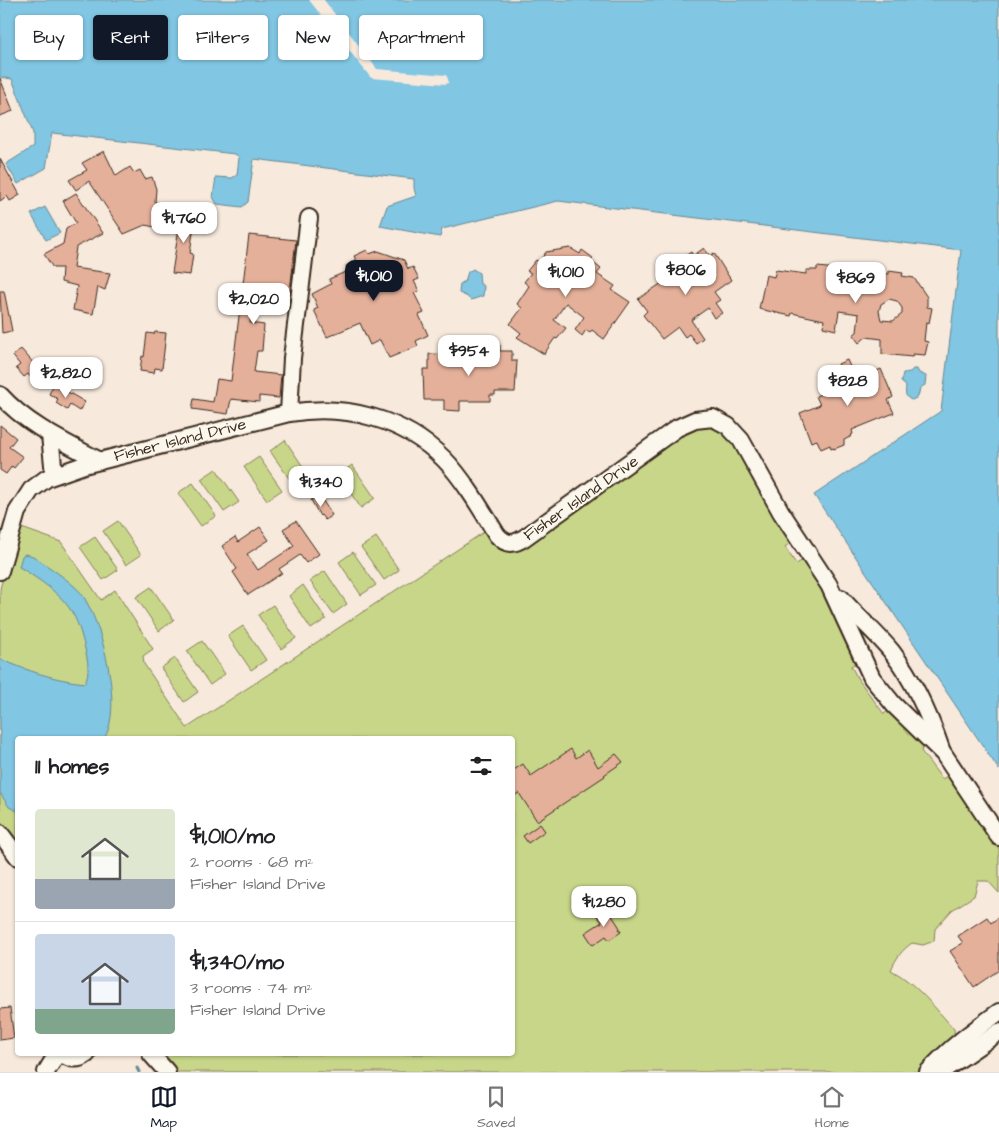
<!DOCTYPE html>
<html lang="en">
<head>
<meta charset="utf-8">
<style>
	:root { --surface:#fff; --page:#f6f6f6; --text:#202124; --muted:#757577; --line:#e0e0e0; --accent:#111827 }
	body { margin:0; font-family:"Architects Daughter",sans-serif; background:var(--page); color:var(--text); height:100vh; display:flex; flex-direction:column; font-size:19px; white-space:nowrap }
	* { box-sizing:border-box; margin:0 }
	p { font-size:16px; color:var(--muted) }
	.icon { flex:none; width:28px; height:28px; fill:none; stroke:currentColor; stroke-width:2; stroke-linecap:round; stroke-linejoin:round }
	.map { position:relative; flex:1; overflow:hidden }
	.details { position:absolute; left:15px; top:736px; width:500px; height:320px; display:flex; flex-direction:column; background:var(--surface); border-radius:5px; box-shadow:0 1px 4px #0004 }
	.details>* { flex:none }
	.hud { position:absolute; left:15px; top:15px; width:500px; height:45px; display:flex; gap:10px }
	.price { position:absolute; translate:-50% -42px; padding:0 11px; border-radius:10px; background:#fff; color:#222; font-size:16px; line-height:32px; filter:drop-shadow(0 1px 2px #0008) }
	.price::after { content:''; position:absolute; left:50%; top:30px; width:15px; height:11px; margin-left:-8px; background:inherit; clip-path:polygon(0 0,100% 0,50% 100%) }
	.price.current { background:var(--accent); color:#fff }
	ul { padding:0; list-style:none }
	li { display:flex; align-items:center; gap:15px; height:125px; padding:0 20px }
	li+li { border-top:1px solid var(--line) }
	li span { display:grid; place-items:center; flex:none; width:140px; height:100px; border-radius:5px; color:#555 }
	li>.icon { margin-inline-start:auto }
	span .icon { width:60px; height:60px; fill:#fffc; stroke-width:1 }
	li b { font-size:21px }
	h2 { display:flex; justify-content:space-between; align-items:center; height:60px; padding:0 20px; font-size:21px }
	.pill { padding:0 18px; border-radius:5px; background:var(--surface); box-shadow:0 1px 4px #0004; font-size:18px; line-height:45px }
	.pill.current { background:var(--accent); color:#fff }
	.tab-bar { display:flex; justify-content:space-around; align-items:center; height:70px; border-top:1px solid var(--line); background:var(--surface); font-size:14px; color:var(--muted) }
	.tab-bar a { display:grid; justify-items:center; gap:2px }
	.tab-bar .current { color:var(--accent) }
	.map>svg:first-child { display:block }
	.green { fill:#c8d68a; stroke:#828054 }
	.water { fill:#81c6e2; stroke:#658894 }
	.pier { fill:#f7e9dc }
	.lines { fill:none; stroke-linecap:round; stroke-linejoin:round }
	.stream { stroke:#658894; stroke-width:3 }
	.building { fill:#e5b09a; stroke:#3b2a1e; fill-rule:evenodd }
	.minor-casing { stroke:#3b2a1e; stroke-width:20 }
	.minor { stroke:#fbf7ec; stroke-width:16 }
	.labels { text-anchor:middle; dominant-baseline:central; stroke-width:4; stroke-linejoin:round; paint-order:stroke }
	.street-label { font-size:16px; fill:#3b2a1e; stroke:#fbf7ec }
</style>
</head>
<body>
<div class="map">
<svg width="999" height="1072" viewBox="0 0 999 1072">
	<rect width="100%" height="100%" fill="#f7e9dc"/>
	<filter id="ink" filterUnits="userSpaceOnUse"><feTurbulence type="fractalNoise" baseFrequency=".02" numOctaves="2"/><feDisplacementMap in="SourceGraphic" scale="10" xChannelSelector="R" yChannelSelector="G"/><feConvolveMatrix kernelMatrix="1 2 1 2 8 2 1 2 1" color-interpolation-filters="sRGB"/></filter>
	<g filter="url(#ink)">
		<g class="green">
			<path d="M708 423 734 438 793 541 785 547 796 564 805 559 828 594 859 661 851 666 858 679 884 714 892 708 926 744 921 751 942 779 950 774 999 849V893L988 881H978L974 896 952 910 935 929 934 941 923 945 912 943C902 950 896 958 891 970 916 983 935 1008 954 1029 958 1043 928 1063 917 1072H174L159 1054H512V739H18L17 847 0 823V589L16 526 61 542 101 600 115 590 153 649 143 656 144 664 187 728 487 530 500 547 506 551 516 549 669 439Z"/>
			<polygon points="285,440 308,474 293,484 270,451"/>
			<polygon points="259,457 282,490 267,500 244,467"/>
			<polygon points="352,465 375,498 361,508 338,475"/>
			<polygon points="216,469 239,502 224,512 201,479"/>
			<polygon points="193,483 216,516 201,526 178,493"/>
			<polygon points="118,521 141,555 126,565 103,531"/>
			<polygon points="95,537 118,570 103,580 80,547"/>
			<polygon points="376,537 399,570 384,580 361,547"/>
			<polygon points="353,552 376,585 361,595 339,562"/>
			<polygon points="325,571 347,604 333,614 310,581"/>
			<polygon points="303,585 326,619 311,629 289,596"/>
			<polygon points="151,587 174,620 159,631 136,597"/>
			<polygon points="273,605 296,638 281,649 258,615"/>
			<polygon points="243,626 266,660 251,670 228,636"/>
			<polygon points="202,641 225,674 210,685 187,651"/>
			<polygon points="175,658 198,692 184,702 161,668"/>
		</g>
		<g class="water">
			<polygon points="0,0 999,0 999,770 814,495 941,411 961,250 558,201 442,229 440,237 380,226 387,206 416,196 414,188 414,179 254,159 248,202 242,207 217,204 213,197 216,177 232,178 237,175 239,157 235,154 52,133 46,168 18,184 6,164 33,147 33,133 12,79 0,77"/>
			<polygon points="45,207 60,233 46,240 31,214"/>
			<polygon points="473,269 479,273 480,284 484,286 483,296 471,300 466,296 459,293 460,284 465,281 468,272"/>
			<polygon points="261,289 280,292 278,306 259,304"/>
			<path d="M913 369H917L919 373 926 376 925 385 920 388 918 397 912 400C905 398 905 393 906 386L901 382 903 373 910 372Z"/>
			<path d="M25 554 33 556C46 565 71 581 81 593 102 621 124 708 104 739H18L17 811 9 807 0 793V659C28 671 55 680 85 683 90 671 88 661 85 649 77 615 70 603 42 582 34 577 27 571 19 567L22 556Z"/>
		</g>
		<polygon class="pier" points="309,0 324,0 377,69 446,75 448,79 448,83 446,84 371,78"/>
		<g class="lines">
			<polyline class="stream" points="137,1068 139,1072"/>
		</g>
		<g class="building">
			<polygon points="0,78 13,111 0,116"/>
			<polygon points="104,151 116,176 130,167 134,173 140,170 145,179 152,177 156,189 155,202 166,204 164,213 158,213 155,227 145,225 124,234 89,181 76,190 69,180 87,170 82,163"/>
			<polygon points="0,159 20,195 10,201 7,196 0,201"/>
			<polygon points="76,193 103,233 76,247 73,268 110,273 105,290 98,287 93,314 73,310 77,286 61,282 62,268 53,268 44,254 63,244 66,229 76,223 63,201"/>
			<polygon points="182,208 192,209 191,217 195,218 190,253 193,254 190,275 172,273"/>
			<polygon points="249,235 296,240 290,291 261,287 259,300 253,299 250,323 264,325 262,351 257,351 254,372 281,375 279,398 259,396 259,402 231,399 228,414 192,409 194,399 213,402 217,379 231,381"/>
			<polygon points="570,248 580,254 582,250 593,258 591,261 601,269 597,274 615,286 612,290 630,302 604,339 592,330 590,332 586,330 582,336 575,330 584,317 566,303 554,320 566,328 557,339 555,338 544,354 517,337 521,333 510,324 522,308 517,304 529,286 524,282 531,273 527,271 536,260 539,262 546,252"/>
			<polygon points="704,248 710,256 714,253 731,280 714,292 720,300 715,303 722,313 714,318 708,308 691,320 703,338 696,343 689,334 685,337 678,327 662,339 643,315 647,311 638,299 677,273 674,269 684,262 681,259 691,252 693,256"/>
			<polygon points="367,250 369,254 378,251 404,260 408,269 413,267 419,279 414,281 419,291 414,293 424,313 419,315 428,335 416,341 418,346 389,358 380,340 370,345 360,323 327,337 314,310 318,308 312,294 331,284 329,279 348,271 346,266 356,260 354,256"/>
			<path d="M817 267 889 274V271L903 273 902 276 914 278 927 297V307L932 308 929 323 926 322 924 341 928 342 925 355 913 354 912 357 882 354V339L866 337 859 343 853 335 857 332 859 314 839 311 836 330 823 327 824 320 792 313 791 316 759 309 766 275 774 277 776 270 806 274V270H817ZM889 299 897 301 902 308V314L893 321 881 320 879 311 881 304Z"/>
			<polygon points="0,291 4,291 12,331 2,333"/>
			<polygon points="155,332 166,333 162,369 155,368 154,373 140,371 142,356 144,357 147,333 154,334"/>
			<polygon points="487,345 500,345 500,351 512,351 512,361 517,361 515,392 495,392 495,395 490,395 490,401 460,401 460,411 444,410 444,400 424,400 423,369 429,369 429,354 476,355 476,351 487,351"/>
			<polygon points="21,349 44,375 35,383 28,374 24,377 16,368 20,365 13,356"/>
			<polygon points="847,360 851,369 856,367 860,375 862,374 863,377 881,369 893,397 888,400 894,413 852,430 853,434 851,435 852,436 844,440 844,445 834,449 834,448 831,449 830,445 821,449 817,440 811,442 800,413 820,405 816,396 846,383 838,364"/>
			<polygon points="54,384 85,402 79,411 70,405 67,410 56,403 58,399 49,394"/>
			<polygon points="0,425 16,438 9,447 23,457 14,468 12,466 6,474 0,470"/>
			<polygon points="319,495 332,515 325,520 321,515 320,516 311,500"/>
			<polygon points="296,521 319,554 306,563 300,555 279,569 282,573 248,595 233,572 237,569 222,546 235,537 238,542 260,527 269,540 247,554 258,570 294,546 283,529"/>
			<polygon points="571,749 576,758 588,750 598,767 616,754 623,762 604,775 605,776 537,821 519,793 512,797 512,771 523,764 531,776"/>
			<polygon points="540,824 545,831 528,843 523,836"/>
			<polygon points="608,909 620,928 619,929 621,932 609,940 606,936 593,945 585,933 602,922 597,916"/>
			<polygon points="987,917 991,923 999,917 999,970 974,987 950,951 963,943 958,936"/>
			<polygon points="10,1008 14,1038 0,1040 0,1009"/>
		</g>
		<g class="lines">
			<g class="minor-casing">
				<g id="minor">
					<path d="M0 395C27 425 64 442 100 461"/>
					<polyline points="289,413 292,358 309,218"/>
					<polyline points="50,435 54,475"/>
					<path d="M0 571 17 512 31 490 47 478 84 465 289 413C346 404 403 418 444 459 463 478 483 512 497 535 506 545 513 545 524 538L677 428 695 420 713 418 728 426 741 440 781 512 829 585 872 678 894 705 943 753 999 837"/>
					<path d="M841 598C857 617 877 633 892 652 914 681 929 714 941 749"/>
					<polyline points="0,833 18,857"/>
					<path d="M62 1054C71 1060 79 1060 87 1054"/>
					<polyline points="151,1054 167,1072"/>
					<polyline points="46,1072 57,1054"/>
					<path d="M928 1072C949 1048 974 1030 999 1012"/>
					<polyline points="938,1072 948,1067 999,1032"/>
				</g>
			</g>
			<use href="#minor" class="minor"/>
		</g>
	</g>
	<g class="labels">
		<g class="street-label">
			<text transform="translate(180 440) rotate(-14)">Fisher Island Drive</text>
			<text transform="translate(581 498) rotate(-35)">Fisher Island Drive</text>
		</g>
	</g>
</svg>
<b class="price" style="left:184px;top:244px">$1,760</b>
<b class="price" style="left:686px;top:296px">$806</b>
<b class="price" style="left:566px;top:298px">$1,010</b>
<b class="price current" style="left:374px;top:302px">$1,010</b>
<b class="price" style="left:856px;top:304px">$869</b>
<b class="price" style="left:254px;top:325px">$2,020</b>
<b class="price" style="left:469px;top:377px">$954</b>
<b class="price" style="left:66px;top:399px">$2,820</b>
<b class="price" style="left:848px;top:407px">$828</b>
<b class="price" style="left:321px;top:508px">$1,340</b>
<b class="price" style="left:604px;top:928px">$1,280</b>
<div class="hud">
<a class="pill">Buy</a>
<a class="pill current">Rent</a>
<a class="pill">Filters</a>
<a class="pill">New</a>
<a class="pill">Apartment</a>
</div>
<section class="details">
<h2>11 homes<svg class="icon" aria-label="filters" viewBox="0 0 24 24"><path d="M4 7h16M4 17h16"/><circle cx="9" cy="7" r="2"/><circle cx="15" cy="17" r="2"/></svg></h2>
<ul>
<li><span style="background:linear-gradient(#dfe7d0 70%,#9aa5b1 0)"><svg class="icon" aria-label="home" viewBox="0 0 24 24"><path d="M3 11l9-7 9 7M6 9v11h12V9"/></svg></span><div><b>$1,010/mo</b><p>2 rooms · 68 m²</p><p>Fisher Island Drive</p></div></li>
<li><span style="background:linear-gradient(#c9d6e8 75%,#7fa58c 0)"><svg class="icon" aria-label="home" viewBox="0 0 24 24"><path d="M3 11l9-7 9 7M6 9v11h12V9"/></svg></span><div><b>$1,340/mo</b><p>3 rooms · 74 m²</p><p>Fisher Island Drive</p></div></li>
</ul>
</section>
</div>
<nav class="tab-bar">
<a class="current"><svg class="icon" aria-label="map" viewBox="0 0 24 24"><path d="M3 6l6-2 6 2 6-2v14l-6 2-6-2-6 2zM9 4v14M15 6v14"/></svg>Map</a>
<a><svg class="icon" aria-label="saved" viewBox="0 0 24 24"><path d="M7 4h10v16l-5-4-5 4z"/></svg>Saved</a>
<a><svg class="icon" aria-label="home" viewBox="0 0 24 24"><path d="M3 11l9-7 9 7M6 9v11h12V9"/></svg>Home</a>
</nav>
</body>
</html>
